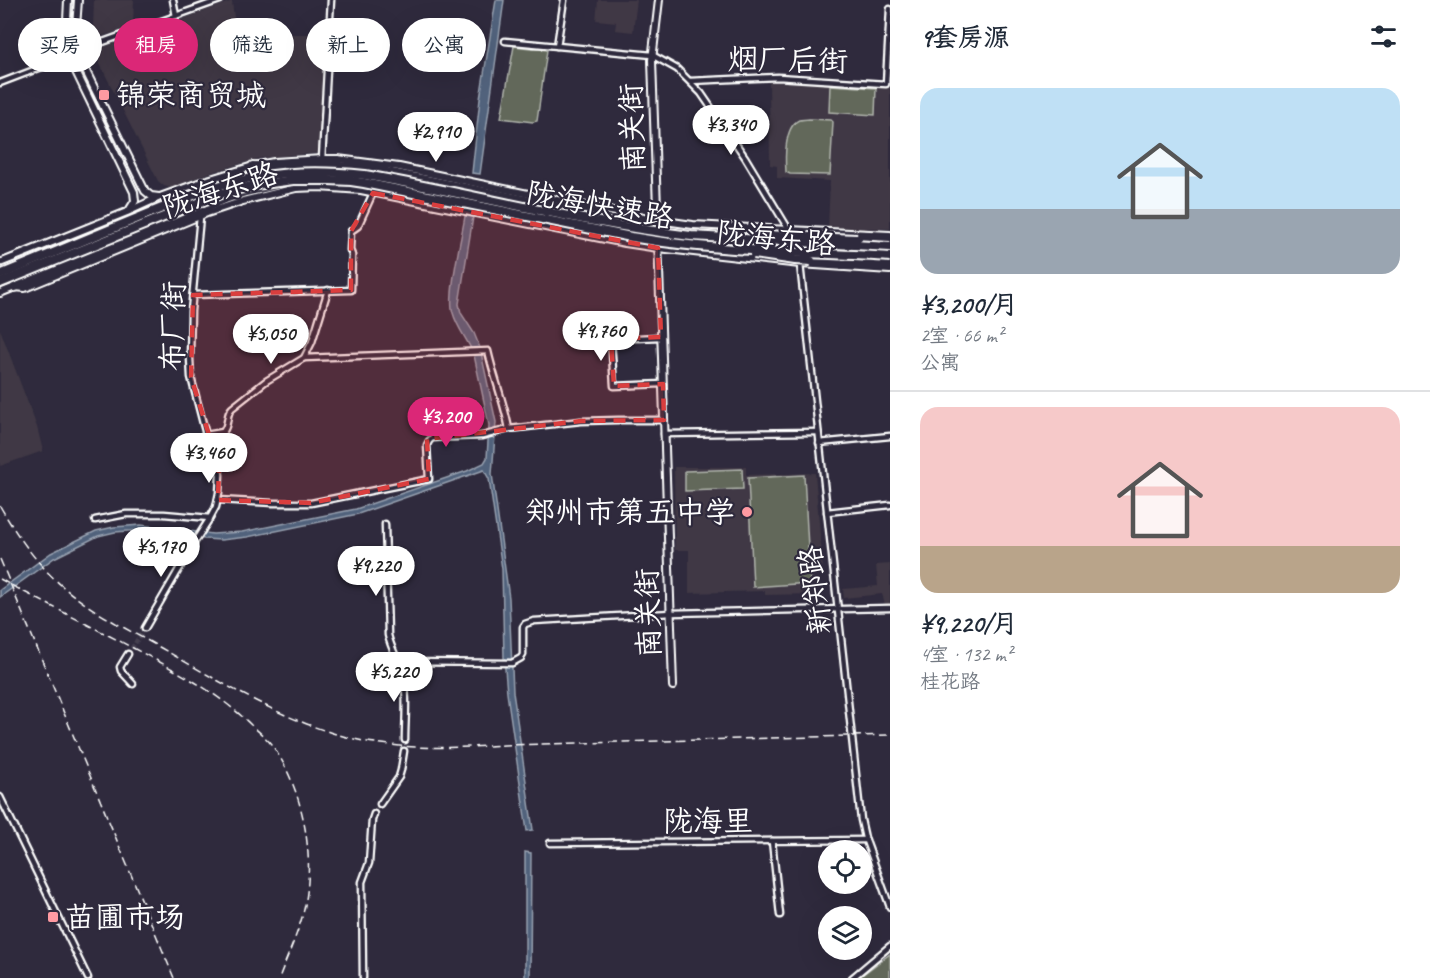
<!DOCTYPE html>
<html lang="zh">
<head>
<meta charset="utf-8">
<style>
	:root { --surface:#fff; --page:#f2f2f3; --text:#1f2937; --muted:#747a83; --line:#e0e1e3; --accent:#db2777 }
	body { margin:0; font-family:Caveat,"LXGW WenKai TC",sans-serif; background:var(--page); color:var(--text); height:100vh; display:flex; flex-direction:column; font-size:22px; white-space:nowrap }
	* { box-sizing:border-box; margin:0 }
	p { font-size:20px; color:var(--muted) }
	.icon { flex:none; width:33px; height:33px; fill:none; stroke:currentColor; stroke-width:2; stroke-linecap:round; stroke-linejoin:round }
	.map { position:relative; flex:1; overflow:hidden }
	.details { display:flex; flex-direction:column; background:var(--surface); width:540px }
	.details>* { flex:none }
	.top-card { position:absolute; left:18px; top:18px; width:570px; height:54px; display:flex; gap:12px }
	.tools { position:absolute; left:818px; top:840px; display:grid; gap:12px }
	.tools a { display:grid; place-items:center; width:54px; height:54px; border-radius:50%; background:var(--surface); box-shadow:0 6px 24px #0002; font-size:30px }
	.price { position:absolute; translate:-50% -51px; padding:0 14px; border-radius:21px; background:#fff; color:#222; font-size:20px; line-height:39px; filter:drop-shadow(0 2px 3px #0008) }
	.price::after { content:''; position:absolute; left:50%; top:36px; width:18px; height:14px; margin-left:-9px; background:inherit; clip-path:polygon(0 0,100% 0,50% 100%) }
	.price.on { background:var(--accent); color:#fff }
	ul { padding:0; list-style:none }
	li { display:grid; align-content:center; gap:12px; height:318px; padding:0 30px }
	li+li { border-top:2px solid var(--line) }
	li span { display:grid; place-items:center; height:186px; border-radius:18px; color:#555 }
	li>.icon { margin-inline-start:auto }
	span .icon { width:108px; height:108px; fill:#fffc; stroke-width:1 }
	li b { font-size:26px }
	h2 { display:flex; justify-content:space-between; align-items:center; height:72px; padding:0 30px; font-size:26px }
	.tag { padding:0 21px; border-radius:27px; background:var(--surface); box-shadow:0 6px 24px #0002; font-size:21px; line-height:54px }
	.tag.on { background:var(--accent); color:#fff }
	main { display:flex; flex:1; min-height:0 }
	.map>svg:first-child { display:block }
	.built { fill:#3f3844 }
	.green { fill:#62685a; stroke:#b0b4ac; stroke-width:1.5 }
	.water { fill:#51627c; stroke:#97a1b0; stroke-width:1.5 }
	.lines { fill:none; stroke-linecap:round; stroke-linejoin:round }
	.street-tunnel { stroke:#443f50; stroke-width:4.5; stroke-dasharray:4.5 2; stroke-linecap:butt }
	.street-casing { stroke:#fff; stroke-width:9 }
	.secondary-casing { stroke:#fff; stroke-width:10 }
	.highway-casing { stroke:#fff; stroke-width:12 }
	.street { stroke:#2f2a3d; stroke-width:4.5 }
	.secondary { stroke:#2f2a3d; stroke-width:6 }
	.highway { stroke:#2f2a3d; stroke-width:8 }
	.rail { stroke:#fff; stroke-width:1.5; stroke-dasharray:9 4.5; stroke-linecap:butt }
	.highway-bridge-casing { stroke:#fff; stroke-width:12; stroke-linecap:butt }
	.highway-bridge { stroke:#2f2a3d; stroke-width:8 }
	.marked { fill:#da3e3e; fill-opacity:0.2; stroke:#da3e3e; stroke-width:4.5; stroke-dasharray:12 8; stroke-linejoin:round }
	.poi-dot { fill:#ff9aa2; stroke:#2f2a3d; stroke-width:2 }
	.labels { text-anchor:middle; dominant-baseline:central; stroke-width:4.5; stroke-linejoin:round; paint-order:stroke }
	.street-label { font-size:30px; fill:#fff; stroke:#2f2a3d }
	.poi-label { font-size:30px; fill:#fff; stroke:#2f2a3d; text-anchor:start }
</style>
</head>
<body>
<main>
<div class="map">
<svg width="890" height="978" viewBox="0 0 890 978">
	<rect width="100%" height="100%" fill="#2f2a3d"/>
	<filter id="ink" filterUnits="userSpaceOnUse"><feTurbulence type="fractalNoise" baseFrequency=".0167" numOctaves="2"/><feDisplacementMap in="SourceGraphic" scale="12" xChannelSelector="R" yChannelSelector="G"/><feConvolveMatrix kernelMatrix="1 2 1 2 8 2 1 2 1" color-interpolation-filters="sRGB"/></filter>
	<g filter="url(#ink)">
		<g class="built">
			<polygon points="94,0 134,0 133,27 99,37 95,35 93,27"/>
			<polygon points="598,0 637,0 633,32 615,30 616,22 596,20"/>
			<polygon points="232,1 238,51 287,52 288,34 326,34 319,153 261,158 209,173 171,188 164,186 158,181 99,62 99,50 101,48"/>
			<polygon points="769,81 890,87 890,229 867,228 866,230 850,230 828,227 830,181 777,178 777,166 770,165"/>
			<polygon points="0,329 37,427 43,451 0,466"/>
			<polygon points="674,467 746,467 746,475 815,473 823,570 813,572 815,594 765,595 765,591 689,593 689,550 675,550"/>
			<polygon points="890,564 890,604 885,605 882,594 844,598 843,589 878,586 876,565"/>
		</g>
		<g class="green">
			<polygon points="514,46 547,50 537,121 533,122 501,118"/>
			<polygon points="830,85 876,88 875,115 829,112"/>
			<path d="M809 119 831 120 833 122 830 175 790 174 786 172C785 159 784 127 799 120 801 120 807 119 809 119Z"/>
			<polygon points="742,469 743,489 685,491 685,471"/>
			<polygon points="804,475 810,583 753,587 748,478"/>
			<polygon points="890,954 890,978 858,978"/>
		</g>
		<g class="water">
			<polygon points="496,0 504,0 480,174 472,173 480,99"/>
			<path d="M465 216 473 217 459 304 461 313 474 333 480 348 496 422 492 474 509 598 513 692 533 830 527 831 507 693 504 657 502 569 489 479 484 470 358 514 247 537 221 540 204 539 141 530 115 532 98 536 54 558 0 597V590L51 553 96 531 114 527 141 525 213 534 242 532 356 509 467 471 484 463 487 458 489 425 474 355C468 340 457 328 453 313 447 296 462 236 465 216Z"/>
			<polygon points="525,852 531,853 530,978 525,978"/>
		</g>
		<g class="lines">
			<g class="street-tunnel">
				<polyline points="128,654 145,628"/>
				<polyline points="374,814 380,804"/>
			</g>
			<g class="street-casing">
				<g id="street">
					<polyline points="173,0 176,16"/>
					<polyline points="505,41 652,55 677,69 701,93 745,157 789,230"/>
					<polyline points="557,46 564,0"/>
					<polyline points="690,81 778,77 886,84 890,9"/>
					<polyline points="0,83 68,57 89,47 220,0"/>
					<polyline points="322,159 331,0"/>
					<polyline points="800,264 861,820 865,838 890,907"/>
					<polyline points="193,295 351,290 352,255 350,250 351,231 358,226 373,193"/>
					<polyline points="661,337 611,339 614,386 663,384"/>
					<path d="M304 358 488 351C494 378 504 402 509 429"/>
					<polyline points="664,434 818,432"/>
					<path d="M206 435 223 432C230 423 225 415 232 408L266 381 304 358 312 342 328 290"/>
					<polyline points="819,443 890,436"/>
					<polyline points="218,500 273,503 311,503 429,479 427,445 429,441 432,438 482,436 509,429 581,421 618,420 664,420"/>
					<polyline points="827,512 890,505"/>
					<polyline points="95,520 126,514 164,514 210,518"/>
					<path d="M385 524 388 635C391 649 399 661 403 675 408 695 405 719 405 740"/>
					<polyline points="145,628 196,540 210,518 216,507 219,493 220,475 219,467 212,444 206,435 191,377 190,358 191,311 200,217"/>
					<polyline points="128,654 120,667 121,671 133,684"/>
					<polyline points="399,662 512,663 521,658 523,655 523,627 525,624 534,621 671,613 890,608"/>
					<polyline points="0,797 88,978"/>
					<polyline points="380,804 399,777 401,770 404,751"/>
					<polyline points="772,841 780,915"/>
					<polyline points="550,843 866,840"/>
					<polyline points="363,978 362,882 369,863 372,820 374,814"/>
					<polyline points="852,978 890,946"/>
				</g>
			</g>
			<g class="secondary-casing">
				<g id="secondary">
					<polyline points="68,0 66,41 67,53 134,192 135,201 130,209"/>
					<polyline points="78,0 75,41 77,53 145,191 151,196 159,197"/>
					<polyline points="659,0 652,60 673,686"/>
					<polyline points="0,263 127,212 160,197 204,181 253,166 274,162 322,159 338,159 399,167 644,218 693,225 890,235"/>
					<polyline points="0,293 15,287 25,288 207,213 243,201 296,188 319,187 361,190 625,243 658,248 800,264 890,270"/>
				</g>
			</g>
			<g class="highway-casing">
				<g id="highway">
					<path d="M253 166C266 169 278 165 291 164 316 164 342 166 367 168L594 214 623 224"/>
					<polyline points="857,239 890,240"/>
					<polyline points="811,261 890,265"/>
					<polyline points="15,287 225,199 245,192 276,185"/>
				</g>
			</g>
			<use href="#street" class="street"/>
			<use href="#secondary" class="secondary"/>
			<use href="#highway" class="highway"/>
			<g class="rail">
				<path d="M0 506C16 534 36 563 61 585 90 611 127 629 161 648 226 685 289 725 363 741 410 750 458 748 504 745L890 735"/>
				<polyline points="0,559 174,978"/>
				<path d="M0 579C44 603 89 625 133 648 175 670 218 692 251 725 259 732 268 739 274 748 303 790 315 855 305 905 300 930 288 954 279 978"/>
			</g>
			<g class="highway-bridge-casing">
				<g id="highway-bridge">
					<polyline points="765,235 857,239"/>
					<polyline points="754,254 795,260 811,261"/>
					<path d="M0 275 208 189C262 172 309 169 365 175 474 194 581 223 691 236L890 247"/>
					<path d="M0 283 223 193 256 185 293 180H329L351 181 364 183 631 237C716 252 804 252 890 257"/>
				</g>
			</g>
			<use href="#highway-bridge" class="highway-bridge"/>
		</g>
	</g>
	<path class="marked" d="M373 193 658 248 661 337 611 339 614 386 663 384 664 420 581 421 427 439 429 479 311 503 218 500 219 467 191 377 193 295 351 290V231Z"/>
	<g class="poi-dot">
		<rect x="98" y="89" width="12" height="12" rx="3"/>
		<circle cx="747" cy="512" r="6"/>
		<rect x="47" y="911" width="12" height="12" rx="3"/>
	</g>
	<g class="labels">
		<g class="street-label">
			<text transform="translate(788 60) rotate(1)">烟厂后街</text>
			<text transform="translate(632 128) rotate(-92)">南关街</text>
			<text transform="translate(220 190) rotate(-18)">陇海东路</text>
			<text transform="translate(600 205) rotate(10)">陇海快速路</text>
			<text transform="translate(776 238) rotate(6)">陇海东路</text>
			<text transform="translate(173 326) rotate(-89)">布厂街</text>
			<text transform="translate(815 590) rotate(-97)">新郑路</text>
			<text transform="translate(648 613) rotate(-92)">南关街</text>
			<text x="708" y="821">陇海里</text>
		</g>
		<g class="poi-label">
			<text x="116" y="95">锦荣商贸城</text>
			<text x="735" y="512" text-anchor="end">郑州市第五中学</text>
			<text x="65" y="917">苗圃市场</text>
		</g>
	</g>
</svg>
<div class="tools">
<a><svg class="icon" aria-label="locate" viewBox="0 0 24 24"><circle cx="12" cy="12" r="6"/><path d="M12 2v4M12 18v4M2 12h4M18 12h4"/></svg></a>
<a><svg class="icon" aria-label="layers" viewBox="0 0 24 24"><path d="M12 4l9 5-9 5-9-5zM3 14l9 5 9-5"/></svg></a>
</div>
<b class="price" style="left:731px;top:156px">¥3,340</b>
<b class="price" style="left:436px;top:163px">¥2,910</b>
<b class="price" style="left:601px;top:362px">¥9,760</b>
<b class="price" style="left:271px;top:365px">¥5,050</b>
<b class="price on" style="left:446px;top:448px">¥3,200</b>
<b class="price" style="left:209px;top:484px">¥3,460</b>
<b class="price" style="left:161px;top:578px">¥5,170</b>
<b class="price" style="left:376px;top:597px">¥9,220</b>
<b class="price" style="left:394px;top:703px">¥5,220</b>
<div class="top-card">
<a class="tag">买房</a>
<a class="tag on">租房</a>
<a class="tag">筛选</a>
<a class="tag">新上</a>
<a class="tag">公寓</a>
</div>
</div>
<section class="details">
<h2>9套房源<svg class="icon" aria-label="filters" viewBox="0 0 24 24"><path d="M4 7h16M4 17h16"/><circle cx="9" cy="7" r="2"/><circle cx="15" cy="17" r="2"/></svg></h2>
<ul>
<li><span style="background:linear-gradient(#bfe0f5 65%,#9aa5b1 0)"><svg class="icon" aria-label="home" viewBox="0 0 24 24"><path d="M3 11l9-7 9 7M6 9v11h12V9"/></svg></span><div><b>¥3,200/月</b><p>2室 · 66 m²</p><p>公寓</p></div></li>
<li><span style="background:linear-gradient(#f6c9c9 75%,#b9a48a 0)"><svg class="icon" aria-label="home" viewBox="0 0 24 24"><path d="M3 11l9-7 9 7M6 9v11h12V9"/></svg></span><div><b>¥9,220/月</b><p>4室 · 132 m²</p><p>桂花路</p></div></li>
</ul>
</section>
</main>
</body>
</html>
